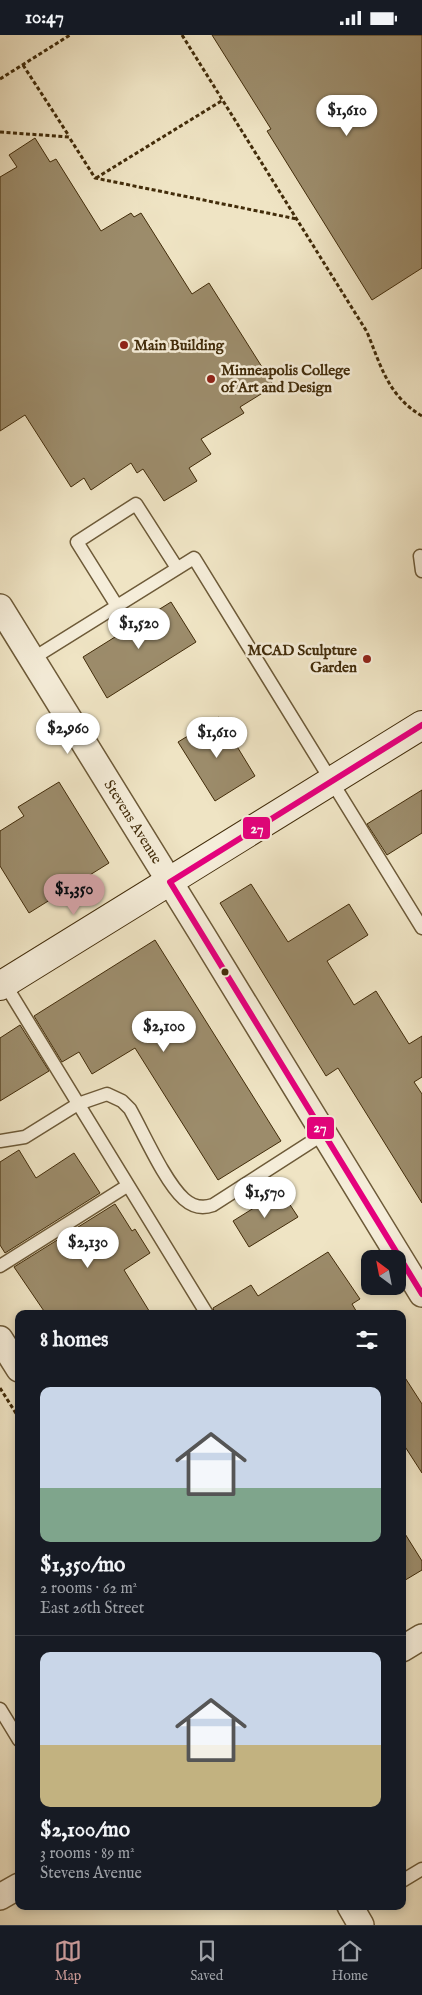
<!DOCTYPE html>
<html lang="en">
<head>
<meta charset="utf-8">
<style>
	:root { --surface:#171b24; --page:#20242c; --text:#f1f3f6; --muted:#9ea1a6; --line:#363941; --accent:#c59692 }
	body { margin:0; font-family:"IM FELL English",serif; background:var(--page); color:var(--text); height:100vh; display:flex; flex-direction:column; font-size:19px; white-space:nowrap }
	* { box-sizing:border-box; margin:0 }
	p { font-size:16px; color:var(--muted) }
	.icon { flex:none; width:28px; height:28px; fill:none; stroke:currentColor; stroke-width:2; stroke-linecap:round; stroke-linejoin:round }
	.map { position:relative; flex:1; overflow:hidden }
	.panel { position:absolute; left:15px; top:1275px; width:391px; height:600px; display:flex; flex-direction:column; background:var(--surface); border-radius:10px; box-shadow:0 2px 8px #0003 }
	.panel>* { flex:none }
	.needle { width:32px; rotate:328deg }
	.controls { position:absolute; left:361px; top:1215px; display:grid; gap:10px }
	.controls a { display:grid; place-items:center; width:45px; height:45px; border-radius:10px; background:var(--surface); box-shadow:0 2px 8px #0003; font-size:25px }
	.price { position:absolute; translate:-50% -42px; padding:0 11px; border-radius:18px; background:#fff; color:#222; font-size:16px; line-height:32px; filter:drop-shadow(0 1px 2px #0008) }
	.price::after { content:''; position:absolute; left:50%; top:30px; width:15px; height:11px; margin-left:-8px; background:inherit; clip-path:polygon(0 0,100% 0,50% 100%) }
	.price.active { background:var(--accent); color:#111 }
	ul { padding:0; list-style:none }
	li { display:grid; align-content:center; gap:10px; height:265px; padding:0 25px }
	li+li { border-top:1px solid var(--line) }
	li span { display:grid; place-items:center; height:155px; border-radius:10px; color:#555 }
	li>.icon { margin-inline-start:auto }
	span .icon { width:90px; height:90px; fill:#fffc; stroke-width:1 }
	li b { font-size:21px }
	h2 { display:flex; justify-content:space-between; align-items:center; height:60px; padding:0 25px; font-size:21px }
	.status { display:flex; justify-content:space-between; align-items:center; height:35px; padding:0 25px; background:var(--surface); direction:ltr }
	.status svg { height:14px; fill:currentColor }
	.dock { display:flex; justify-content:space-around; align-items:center; height:70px; border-top:1px solid var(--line); background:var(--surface); font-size:14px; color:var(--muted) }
	.dock a { display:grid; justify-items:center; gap:2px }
	.dock .active { color:var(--accent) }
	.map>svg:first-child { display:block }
	.building { fill:#9c8c6b; stroke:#422c0a }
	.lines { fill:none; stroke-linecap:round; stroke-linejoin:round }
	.lane-casing { stroke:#6d5a38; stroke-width:15 }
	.street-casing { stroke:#6d5a38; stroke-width:28 }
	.secondary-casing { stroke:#422c0a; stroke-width:30 }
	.path { stroke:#422c0a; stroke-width:3; stroke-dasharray:4 2.5; stroke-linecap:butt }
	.lane { stroke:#f5edd9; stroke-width:12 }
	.street { stroke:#f5edd9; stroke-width:25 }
	.secondary { stroke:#f5edd9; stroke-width:28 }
	.bus-1-casing { stroke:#f5edd9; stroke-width:10 }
	.bus-1 { stroke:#e5007d; stroke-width:6 }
	.poi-dot { fill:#8f2418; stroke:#f5edd9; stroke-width:2 }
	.bus-dot { fill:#422c0a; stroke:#f5edd9; stroke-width:2 }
	.labels { text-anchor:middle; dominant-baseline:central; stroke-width:5; stroke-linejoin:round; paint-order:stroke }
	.poi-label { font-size:15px; font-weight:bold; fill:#422c0a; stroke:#f5edd9; text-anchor:start }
	.street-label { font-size:15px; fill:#422c0a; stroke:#f5edd9 }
	.line-badge { stroke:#f5edd9; stroke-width:2 }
	.badge-label { font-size:14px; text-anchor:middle; font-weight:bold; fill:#fff }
</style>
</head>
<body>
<div class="status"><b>10:47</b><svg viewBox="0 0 49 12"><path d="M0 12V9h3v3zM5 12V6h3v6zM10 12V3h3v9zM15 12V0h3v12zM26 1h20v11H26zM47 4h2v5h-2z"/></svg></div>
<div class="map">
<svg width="422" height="1890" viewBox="0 0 422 1890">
	<rect width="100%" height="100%" fill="#efe4c4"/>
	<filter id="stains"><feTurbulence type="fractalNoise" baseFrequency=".004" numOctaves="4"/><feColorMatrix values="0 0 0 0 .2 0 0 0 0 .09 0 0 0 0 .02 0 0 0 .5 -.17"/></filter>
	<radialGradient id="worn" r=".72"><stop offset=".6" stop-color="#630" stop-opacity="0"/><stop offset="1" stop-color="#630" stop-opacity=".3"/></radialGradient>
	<g class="building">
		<polygon points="212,0 422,0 422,233 372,265 267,96 271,94"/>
		<polygon points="35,103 50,127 56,124 101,196 131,178 134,182 141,178 192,259 209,248 274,351 240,372 244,378 201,404 211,419 189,433 197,446 164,466 143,434 137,438 131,428 91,455 84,443 71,452 25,380 0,396 0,142 17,132 9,120"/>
		<polygon points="171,567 196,607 107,663 83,622"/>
		<polygon points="219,682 255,741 215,766 178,707"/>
		<polygon points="59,747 109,828 29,878 0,831 0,796 24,781 18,772"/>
		<polygon points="422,755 422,798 387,820 367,789"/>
		<polygon points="251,849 288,907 349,869 368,900 327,926 354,970 376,956 409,1009 422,1001 422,1042 414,1047 422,1059 422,1168 338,1033 326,1041 220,868"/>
		<polygon points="155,905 281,1106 218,1145 135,1013 92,1039 79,1017 62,1027 34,981"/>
		<polygon points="20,990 49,1036 0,1066 0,1003"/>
		<polygon points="19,1115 36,1143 74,1118 100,1158 5,1218 0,1210 0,1127"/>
		<polygon points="281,1156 298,1182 249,1212 233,1186"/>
		<polygon points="115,1169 132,1196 135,1194 150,1218 124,1235 151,1279 46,1279 14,1232"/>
		<polygon points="328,1217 360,1264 352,1269 358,1279 215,1279 213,1273 251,1250 258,1261"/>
		<polygon points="402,1338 422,1369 422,1438 402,1407"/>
		<polygon points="402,1494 422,1526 422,1535 402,1547"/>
	</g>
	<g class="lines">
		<g class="lane-casing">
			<g id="lane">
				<polyline points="420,521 422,536"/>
				<polyline points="117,571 77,507 136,469 177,533"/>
				<polyline points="32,624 194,523 422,893"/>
				<polyline points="3,946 207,1279"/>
				<path d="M0 1106 25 1102 78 1069 107 1059 122 1066 130 1074C144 1099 165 1147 184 1164 193 1172 202 1174 213 1170L325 1098"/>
				<polyline points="0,1231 127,1151"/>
				<polyline points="0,1674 19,1705"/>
				<polyline points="402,1846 422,1834"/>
			</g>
		</g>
		<g class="street-casing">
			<g id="street">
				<polyline points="0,572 202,899 422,1259"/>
				<polyline points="0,1304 19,1334"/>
				<polyline points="402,1614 422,1602"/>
				<polyline points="0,1862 19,1851"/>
				<polyline points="350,1871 361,1890"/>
			</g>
		</g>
		<g class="secondary-casing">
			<polyline id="secondary" points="0,951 422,690"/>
		</g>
		<g class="path">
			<path d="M182 0 367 297C381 331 388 361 422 381"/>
			<polyline points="23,30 69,101"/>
			<polyline points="0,44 70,0"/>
			<polyline points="0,97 69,102 95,143 297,184"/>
			<polyline points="96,143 223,65"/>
			<polyline points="0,1353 19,1383"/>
		</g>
		<use href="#lane" class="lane"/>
		<use href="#street" class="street"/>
		<use href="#secondary" class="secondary"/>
		<g class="bus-1-casing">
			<polyline id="bus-1" points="422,690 170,847 422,1259"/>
		</g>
		<use href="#bus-1" class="bus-1"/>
	</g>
	<g class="poi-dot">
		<circle cx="124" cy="310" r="5"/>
		<circle cx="211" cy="344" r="5"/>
		<circle cx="367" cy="624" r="5"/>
	</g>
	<circle class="bus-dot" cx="225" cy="937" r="4.5"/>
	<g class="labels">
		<g class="poi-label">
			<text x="134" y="310">Main Building</text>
			<text x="221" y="335">Minneapolis College<tspan x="221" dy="17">of Art and Design</tspan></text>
			<text x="357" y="615" text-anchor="end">MCAD Sculpture<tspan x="357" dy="17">Garden</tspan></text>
		</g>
		<g class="street-label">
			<text transform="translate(133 787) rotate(58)">Stevens Avenue</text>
		</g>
	</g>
	<g class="line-badge">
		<rect x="242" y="781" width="29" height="24" rx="5" fill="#e5007d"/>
		<rect x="306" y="1081" width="29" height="24" rx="5" fill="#e5007d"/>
	</g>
	<g class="badge-label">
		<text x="257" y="798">27</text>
		<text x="320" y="1097">27</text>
	</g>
	<rect width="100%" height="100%" filter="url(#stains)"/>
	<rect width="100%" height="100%" fill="url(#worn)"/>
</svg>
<div class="controls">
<a><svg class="needle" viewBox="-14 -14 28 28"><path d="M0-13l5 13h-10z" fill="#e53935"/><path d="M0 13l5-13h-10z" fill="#9ea1a6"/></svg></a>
</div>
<b class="price" style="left:347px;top:102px">$1,610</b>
<b class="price" style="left:139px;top:615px">$1,520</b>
<b class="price" style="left:68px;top:720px">$2,960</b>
<b class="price" style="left:217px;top:724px">$1,610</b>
<b class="price active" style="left:74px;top:881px">$1,350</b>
<b class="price" style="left:164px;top:1018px">$2,100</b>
<b class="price" style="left:265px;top:1184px">$1,570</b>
<b class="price" style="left:88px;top:1234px">$2,130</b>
<section class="panel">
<h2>8 homes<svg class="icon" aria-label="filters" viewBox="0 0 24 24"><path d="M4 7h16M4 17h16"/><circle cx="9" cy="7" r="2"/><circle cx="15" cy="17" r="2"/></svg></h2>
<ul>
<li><span style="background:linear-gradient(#c9d6e8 65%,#7fa58c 0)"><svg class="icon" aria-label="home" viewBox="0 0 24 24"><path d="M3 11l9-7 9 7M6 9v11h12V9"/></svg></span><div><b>$1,350/mo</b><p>2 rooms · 62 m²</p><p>East 26th Street</p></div></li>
<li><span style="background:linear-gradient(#c9d6e8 60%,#c2b280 0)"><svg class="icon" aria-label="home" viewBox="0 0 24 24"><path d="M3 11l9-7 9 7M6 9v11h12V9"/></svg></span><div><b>$2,100/mo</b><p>3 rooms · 89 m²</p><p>Stevens Avenue</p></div></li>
</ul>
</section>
</div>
<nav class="dock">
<a class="active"><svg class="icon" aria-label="map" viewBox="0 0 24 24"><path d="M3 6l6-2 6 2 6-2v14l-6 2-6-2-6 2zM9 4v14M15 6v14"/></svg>Map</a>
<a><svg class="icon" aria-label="saved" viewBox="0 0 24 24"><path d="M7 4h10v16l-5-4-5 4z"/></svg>Saved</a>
<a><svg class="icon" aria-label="home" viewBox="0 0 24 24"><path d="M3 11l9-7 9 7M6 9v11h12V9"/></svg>Home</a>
</nav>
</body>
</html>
